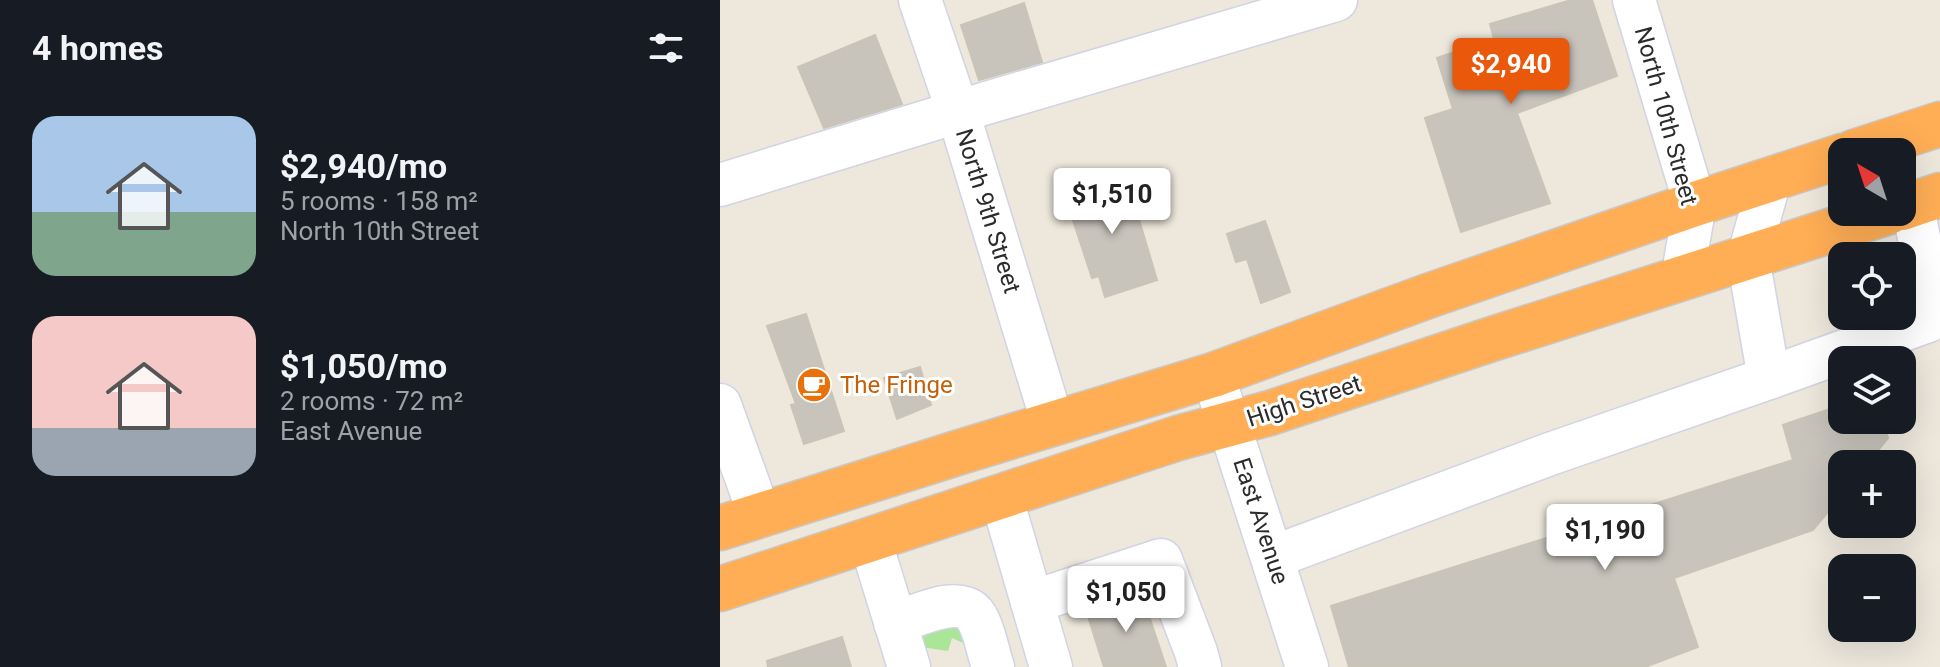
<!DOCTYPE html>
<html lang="en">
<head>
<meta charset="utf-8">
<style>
	:root { --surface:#171b24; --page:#242831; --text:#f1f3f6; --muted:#9ea1a6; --accent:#ea580c }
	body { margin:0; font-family:Roboto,sans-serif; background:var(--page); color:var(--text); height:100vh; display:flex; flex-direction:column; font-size:30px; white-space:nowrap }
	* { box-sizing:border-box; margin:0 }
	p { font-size:26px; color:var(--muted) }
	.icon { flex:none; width:44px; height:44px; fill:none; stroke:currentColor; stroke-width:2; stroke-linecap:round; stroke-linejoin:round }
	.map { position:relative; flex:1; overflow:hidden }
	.details { display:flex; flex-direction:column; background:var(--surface); width:720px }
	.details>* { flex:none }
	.needle { width:52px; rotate:321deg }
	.buttons { position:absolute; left:1108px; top:138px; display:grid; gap:16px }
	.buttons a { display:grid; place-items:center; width:88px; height:88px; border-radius:16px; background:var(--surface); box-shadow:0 8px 32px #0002; font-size:40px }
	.price { position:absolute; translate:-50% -68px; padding:0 18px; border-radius:8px; background:#fff; color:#222; font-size:26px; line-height:52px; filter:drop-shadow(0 2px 4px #0008) }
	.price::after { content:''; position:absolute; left:50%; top:48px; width:24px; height:18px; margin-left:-12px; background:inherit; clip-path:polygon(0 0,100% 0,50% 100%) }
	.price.active { background:var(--accent); color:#fff }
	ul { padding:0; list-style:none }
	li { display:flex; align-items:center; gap:24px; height:200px; padding:0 32px }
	li span { display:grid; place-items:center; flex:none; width:224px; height:160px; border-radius:24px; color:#555 }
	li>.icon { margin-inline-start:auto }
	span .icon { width:96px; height:96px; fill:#fffc; stroke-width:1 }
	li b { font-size:34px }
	h2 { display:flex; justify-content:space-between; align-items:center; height:96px; padding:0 32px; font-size:34px }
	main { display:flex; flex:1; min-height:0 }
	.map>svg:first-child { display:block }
	.green { fill:#abe597 }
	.building { fill:#c8c4bc; stroke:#c8c4b6; stroke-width:2 }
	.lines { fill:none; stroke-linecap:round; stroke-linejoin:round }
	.minor-casing { stroke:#d2d3e4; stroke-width:45 }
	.highway-casing { stroke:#c8c8c8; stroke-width:47 }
	.minor { stroke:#fff; stroke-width:42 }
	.highway { stroke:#ffae55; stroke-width:44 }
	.labels { text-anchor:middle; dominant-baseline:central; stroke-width:6; stroke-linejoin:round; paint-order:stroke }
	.street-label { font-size:24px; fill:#2b2b2b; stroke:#fff }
	.food-label { font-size:24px; fill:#c56008; stroke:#fff; text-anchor:start }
</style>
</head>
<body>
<main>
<section class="details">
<h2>4 homes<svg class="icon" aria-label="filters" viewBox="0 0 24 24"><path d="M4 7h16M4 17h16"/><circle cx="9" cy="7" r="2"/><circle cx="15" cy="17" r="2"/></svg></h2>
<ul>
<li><span style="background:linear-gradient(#a9c7e8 60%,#7fa58c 0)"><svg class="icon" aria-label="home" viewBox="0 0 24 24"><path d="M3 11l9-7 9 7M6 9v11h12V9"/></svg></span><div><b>$2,940/mo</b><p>5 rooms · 158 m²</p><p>North 10th Street</p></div></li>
<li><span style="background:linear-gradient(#f6c9c9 70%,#9aa5b1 0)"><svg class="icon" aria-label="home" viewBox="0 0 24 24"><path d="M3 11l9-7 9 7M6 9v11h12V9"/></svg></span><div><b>$1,050/mo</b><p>2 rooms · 72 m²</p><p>East Avenue</p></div></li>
</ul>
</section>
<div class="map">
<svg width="1220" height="667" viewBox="0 0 1220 667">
	<rect width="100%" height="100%" fill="#ede7dc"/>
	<polygon class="green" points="236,624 254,648 232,638 228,651 201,647 198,635"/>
	<g class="building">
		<polygon points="851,0 872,0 897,76 797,113 830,203 741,232 705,118 733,109 717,58 774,39 770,24"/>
		<polygon points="304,3 322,62 259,80 241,25"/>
		<polygon points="155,35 182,104 104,128 78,67"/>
		<polygon points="406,176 437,280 385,297 379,276 372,278 345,196"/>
		<polygon points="545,221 570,292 541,303 527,259 516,262 507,234"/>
		<polygon points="86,314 124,431 84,444 71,405 76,404 47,326"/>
		<polygon points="200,367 211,405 177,419 164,378"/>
		<polygon points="1122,405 1122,420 1162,420 1168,438 1147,464 1122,464 1122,495 1093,530 954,578 978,647 925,667 629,667 611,606 1073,460 1063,425"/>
		<polygon points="421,592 446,667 384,667 366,610"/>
		<polygon points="122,637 131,667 48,667 47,661"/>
	</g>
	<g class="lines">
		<g class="minor-casing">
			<g id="minor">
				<polyline points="200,0 238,112 333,424"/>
				<polyline points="914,0 975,204 962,279"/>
				<polyline points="0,185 263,104 616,0"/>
				<polyline points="493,375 587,667"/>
				<polyline points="1049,378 1208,321 1214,310 1192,204"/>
				<polyline points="0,405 40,516"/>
				<polyline points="281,496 331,667"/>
				<polyline points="150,540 189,667"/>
				<polyline points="553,557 830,454 1049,378 1028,258 1050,180"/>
				<polyline points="312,602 441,560 476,652 480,667"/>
				<path d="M175 623C197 616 243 592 257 618 265 632 268 652 273 667"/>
			</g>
		</g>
		<g class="highway-casing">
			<g id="highway">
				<polyline points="1134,152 1220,124"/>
				<polyline points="1182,208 1220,195"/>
				<polyline points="0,528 237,453 493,375 708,296 975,204 1122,156"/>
				<polyline points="0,589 458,438 550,413 769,340 1169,212"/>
			</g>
		</g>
		<use href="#minor" class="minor"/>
		<use href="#highway" class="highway"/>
	</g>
	<defs>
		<g id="cafe-disc" transform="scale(1.8)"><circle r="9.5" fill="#e8710a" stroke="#fff"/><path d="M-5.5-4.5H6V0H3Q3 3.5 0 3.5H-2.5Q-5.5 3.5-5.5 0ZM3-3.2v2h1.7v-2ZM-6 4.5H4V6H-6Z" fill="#fff"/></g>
	</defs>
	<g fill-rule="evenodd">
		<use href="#cafe-disc" x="94" y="385"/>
	</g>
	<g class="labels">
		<g class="street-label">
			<text transform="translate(946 116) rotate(75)">North 10th Street</text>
			<text transform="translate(268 211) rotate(73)">North 9th Street</text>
			<text transform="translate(584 401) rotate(-18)">High Street</text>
			<text transform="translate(541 521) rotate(72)">East Avenue</text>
		</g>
		<g class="food-label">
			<text x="120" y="385">The Fringe</text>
		</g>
	</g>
</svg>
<div class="buttons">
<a><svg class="needle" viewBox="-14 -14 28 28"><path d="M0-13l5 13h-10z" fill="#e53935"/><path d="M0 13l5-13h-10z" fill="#9ea1a6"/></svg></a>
<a><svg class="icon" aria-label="locate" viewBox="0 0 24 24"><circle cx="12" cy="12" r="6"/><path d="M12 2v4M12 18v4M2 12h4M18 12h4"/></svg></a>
<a><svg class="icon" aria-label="layers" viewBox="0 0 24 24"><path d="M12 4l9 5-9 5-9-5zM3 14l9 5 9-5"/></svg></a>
<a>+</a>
<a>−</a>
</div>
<b class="price active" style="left:791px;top:106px">$2,940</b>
<b class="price" style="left:392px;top:236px">$1,510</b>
<b class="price" style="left:885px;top:572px">$1,190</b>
<b class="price" style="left:406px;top:634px">$1,050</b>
</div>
</main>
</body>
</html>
